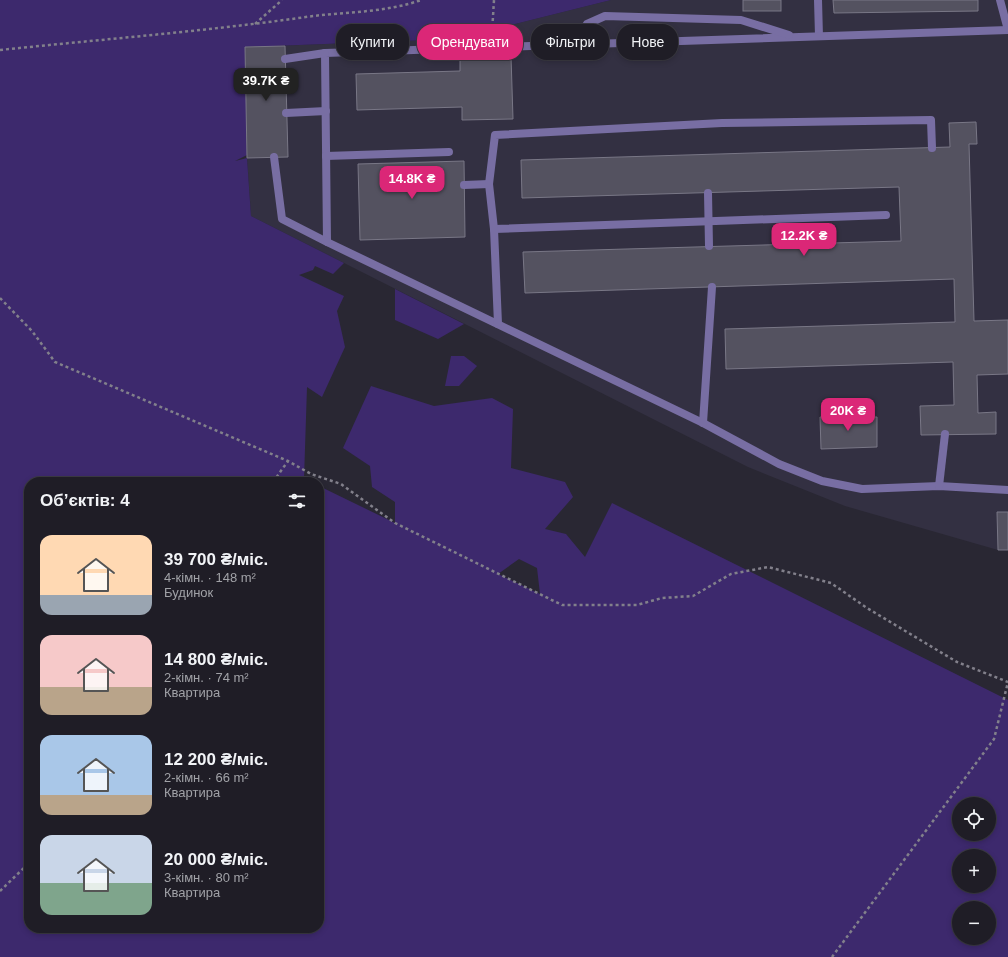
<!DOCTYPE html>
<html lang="uk">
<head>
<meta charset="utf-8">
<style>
	:root { --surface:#1f1d26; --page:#27262e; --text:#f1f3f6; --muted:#a1a2a7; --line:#3c3b43; --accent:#db2777 }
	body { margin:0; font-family:Helvetica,sans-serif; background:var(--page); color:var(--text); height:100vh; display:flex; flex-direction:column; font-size:15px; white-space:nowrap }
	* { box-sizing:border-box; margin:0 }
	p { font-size:13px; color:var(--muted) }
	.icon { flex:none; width:22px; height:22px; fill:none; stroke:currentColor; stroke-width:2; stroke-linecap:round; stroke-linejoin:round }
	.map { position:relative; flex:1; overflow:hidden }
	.sheet { position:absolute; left:24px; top:477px; width:300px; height:456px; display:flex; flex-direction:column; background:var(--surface); border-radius:16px; box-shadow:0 2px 6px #0003,0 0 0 1px var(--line) }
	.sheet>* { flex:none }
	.top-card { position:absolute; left:336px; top:24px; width:380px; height:36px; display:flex; gap:8px }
	.tools { position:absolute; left:952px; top:797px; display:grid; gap:8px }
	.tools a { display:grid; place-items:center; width:44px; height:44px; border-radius:50%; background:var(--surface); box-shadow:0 2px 6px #0003,0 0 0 1px var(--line); font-size:20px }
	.price { position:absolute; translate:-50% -34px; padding:0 9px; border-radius:8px; background:var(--accent); color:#fff; font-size:13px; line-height:26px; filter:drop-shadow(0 1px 2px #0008) }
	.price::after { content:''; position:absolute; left:50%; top:24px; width:12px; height:9px; margin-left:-6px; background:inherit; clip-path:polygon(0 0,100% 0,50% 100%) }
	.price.active { background:#222; color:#fff }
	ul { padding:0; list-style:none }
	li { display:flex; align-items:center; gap:12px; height:100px; padding:0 16px }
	li span { display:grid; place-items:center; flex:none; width:112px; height:80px; border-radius:12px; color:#555 }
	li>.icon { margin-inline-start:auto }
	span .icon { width:48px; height:48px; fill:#fffc; stroke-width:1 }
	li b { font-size:17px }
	h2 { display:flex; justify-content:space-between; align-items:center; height:48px; padding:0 16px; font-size:17px }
	.tag { padding:0 14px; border-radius:16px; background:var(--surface); box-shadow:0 2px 6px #0003,0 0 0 1px var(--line); font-size:14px; line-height:36px }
	.tag.active { background:var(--accent); color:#fff }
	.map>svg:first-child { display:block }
	.built { fill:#333042 }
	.green { fill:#3d296d; fill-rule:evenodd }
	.building { fill:#545260; stroke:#797786 }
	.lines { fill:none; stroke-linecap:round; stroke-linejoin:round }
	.path { stroke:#82808b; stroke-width:2.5; stroke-dasharray:3 3; stroke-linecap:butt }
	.lane { stroke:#786ea3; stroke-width:8 }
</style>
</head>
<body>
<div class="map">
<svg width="1008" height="957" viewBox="0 0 1008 957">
	<rect width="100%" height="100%" fill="#292733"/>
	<polygon class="built" points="611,0 1008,0 1008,550 998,550 845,506 748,467 251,216 247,158 245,47 455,39"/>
	<g class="green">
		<path d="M0 0H611L455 39 245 47 247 155 235 161 247 158 251 216 344 263 333 274 315 266 313 270 299 275 344 296 337 311 345 347 322 397 307 387 304 479 310 482H29V928H319V486L395 523V502L372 487 370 466 343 448 371 386 434 406 492 398 513 409 511 468 565 482 573 497 545 529 566 534 585 557 612 503 1008 700V957H0ZM519 559 537 568 540 594 498 574ZM959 804H989V834H959ZM959 856H989V886H959ZM959 908H989V938H959Z"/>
		<polygon points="395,289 464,324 438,339 395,320"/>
		<polygon points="451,356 464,356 477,366 459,386 445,386"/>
	</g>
	<g class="building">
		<rect x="743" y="0" width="38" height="11"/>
		<polygon points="833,0 978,0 978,11 834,13"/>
		<polygon points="285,46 288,157 247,158 245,47"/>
		<polygon points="511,56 513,119 462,120 462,107 357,110 356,74 460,71 460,58"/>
		<polygon points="976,122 977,144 969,144 974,321 1008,320 1008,374 977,375 978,413 996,412 996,434 921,435 920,406 954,405 953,362 726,369 725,329 955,322 954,279 525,293 523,252 901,241 899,187 522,198 521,160 950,147 949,123"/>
		<polygon points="464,161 465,237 360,240 358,164"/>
		<polygon points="820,417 877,417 877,447 821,449"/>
		<polygon points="997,512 1008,512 1008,550 998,550"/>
	</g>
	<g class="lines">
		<g class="path">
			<polyline points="255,24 282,0"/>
			<polyline points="492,33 494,0"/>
			<path d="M0 50C105 39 209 31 313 16 348 12 388 12 421 0"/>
			<polyline points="0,298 32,331 55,362 288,461 311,474 341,484 395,523 562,605 637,605 662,598 693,596 731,574 768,567 831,583 867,608 957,662 1008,682 994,739 832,957"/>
			<polyline points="273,482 288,461"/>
			<polyline points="0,891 29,863"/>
		</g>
		<g class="lane">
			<polyline points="818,0 819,36"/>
			<polyline points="1000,0 1008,30"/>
			<polyline points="1008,30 325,53 327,242 703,423 779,464 822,481 862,489 939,486 1008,490"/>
			<polyline points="573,45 587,24 605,16 741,20 789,35"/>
			<polyline points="285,59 325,53"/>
			<polyline points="286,113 326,111"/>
			<polyline points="326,156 449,152"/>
			<polyline points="274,157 282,219 327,242"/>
			<polyline points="464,185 489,184"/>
			<polyline points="708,193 709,246"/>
			<polyline points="494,229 886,215"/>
			<polyline points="498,324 494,229 489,184 495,135 722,123 931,120 932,148"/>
			<polyline points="703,423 712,287"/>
			<polyline points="939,486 945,434"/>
		</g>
	</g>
</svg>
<div class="tools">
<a><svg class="icon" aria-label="locate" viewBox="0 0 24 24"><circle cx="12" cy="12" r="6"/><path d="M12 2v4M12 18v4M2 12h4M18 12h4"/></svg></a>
<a>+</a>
<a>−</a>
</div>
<b class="price active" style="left:266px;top:102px">39.7K ₴</b>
<b class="price" style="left:412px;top:200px">14.8K ₴</b>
<b class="price" style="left:804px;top:257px">12.2K ₴</b>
<b class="price" style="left:848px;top:432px">20K ₴</b>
<div class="top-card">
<a class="tag">Купити</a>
<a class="tag active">Орендувати</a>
<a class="tag">Фільтри</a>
<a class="tag">Нове</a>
</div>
<section class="sheet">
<h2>Об’єктів: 4<svg class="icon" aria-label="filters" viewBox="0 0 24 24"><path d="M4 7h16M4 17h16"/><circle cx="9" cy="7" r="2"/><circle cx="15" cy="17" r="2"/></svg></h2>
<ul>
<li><span style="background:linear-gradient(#ffd9b3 75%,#9aa5b1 0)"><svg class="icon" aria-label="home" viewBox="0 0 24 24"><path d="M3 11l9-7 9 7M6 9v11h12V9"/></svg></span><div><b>39 700 ₴/міс.</b><p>4-кімн. · 148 m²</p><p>Будинок</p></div></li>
<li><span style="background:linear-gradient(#f6c9c9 65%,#b9a48a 0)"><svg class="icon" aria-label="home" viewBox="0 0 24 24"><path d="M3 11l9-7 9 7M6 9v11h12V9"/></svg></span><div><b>14 800 ₴/міс.</b><p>2-кімн. · 74 m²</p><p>Квартира</p></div></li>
<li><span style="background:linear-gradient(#a9c7e8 75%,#b9a48a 0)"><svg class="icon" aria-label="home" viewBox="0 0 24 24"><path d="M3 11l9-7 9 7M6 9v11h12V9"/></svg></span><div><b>12 200 ₴/міс.</b><p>2-кімн. · 66 m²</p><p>Квартира</p></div></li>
<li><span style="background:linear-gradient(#c9d6e8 60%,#7fa58c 0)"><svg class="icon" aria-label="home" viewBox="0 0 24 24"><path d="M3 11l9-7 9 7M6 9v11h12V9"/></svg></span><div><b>20 000 ₴/міс.</b><p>3-кімн. · 80 m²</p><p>Квартира</p></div></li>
</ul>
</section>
</div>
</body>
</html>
